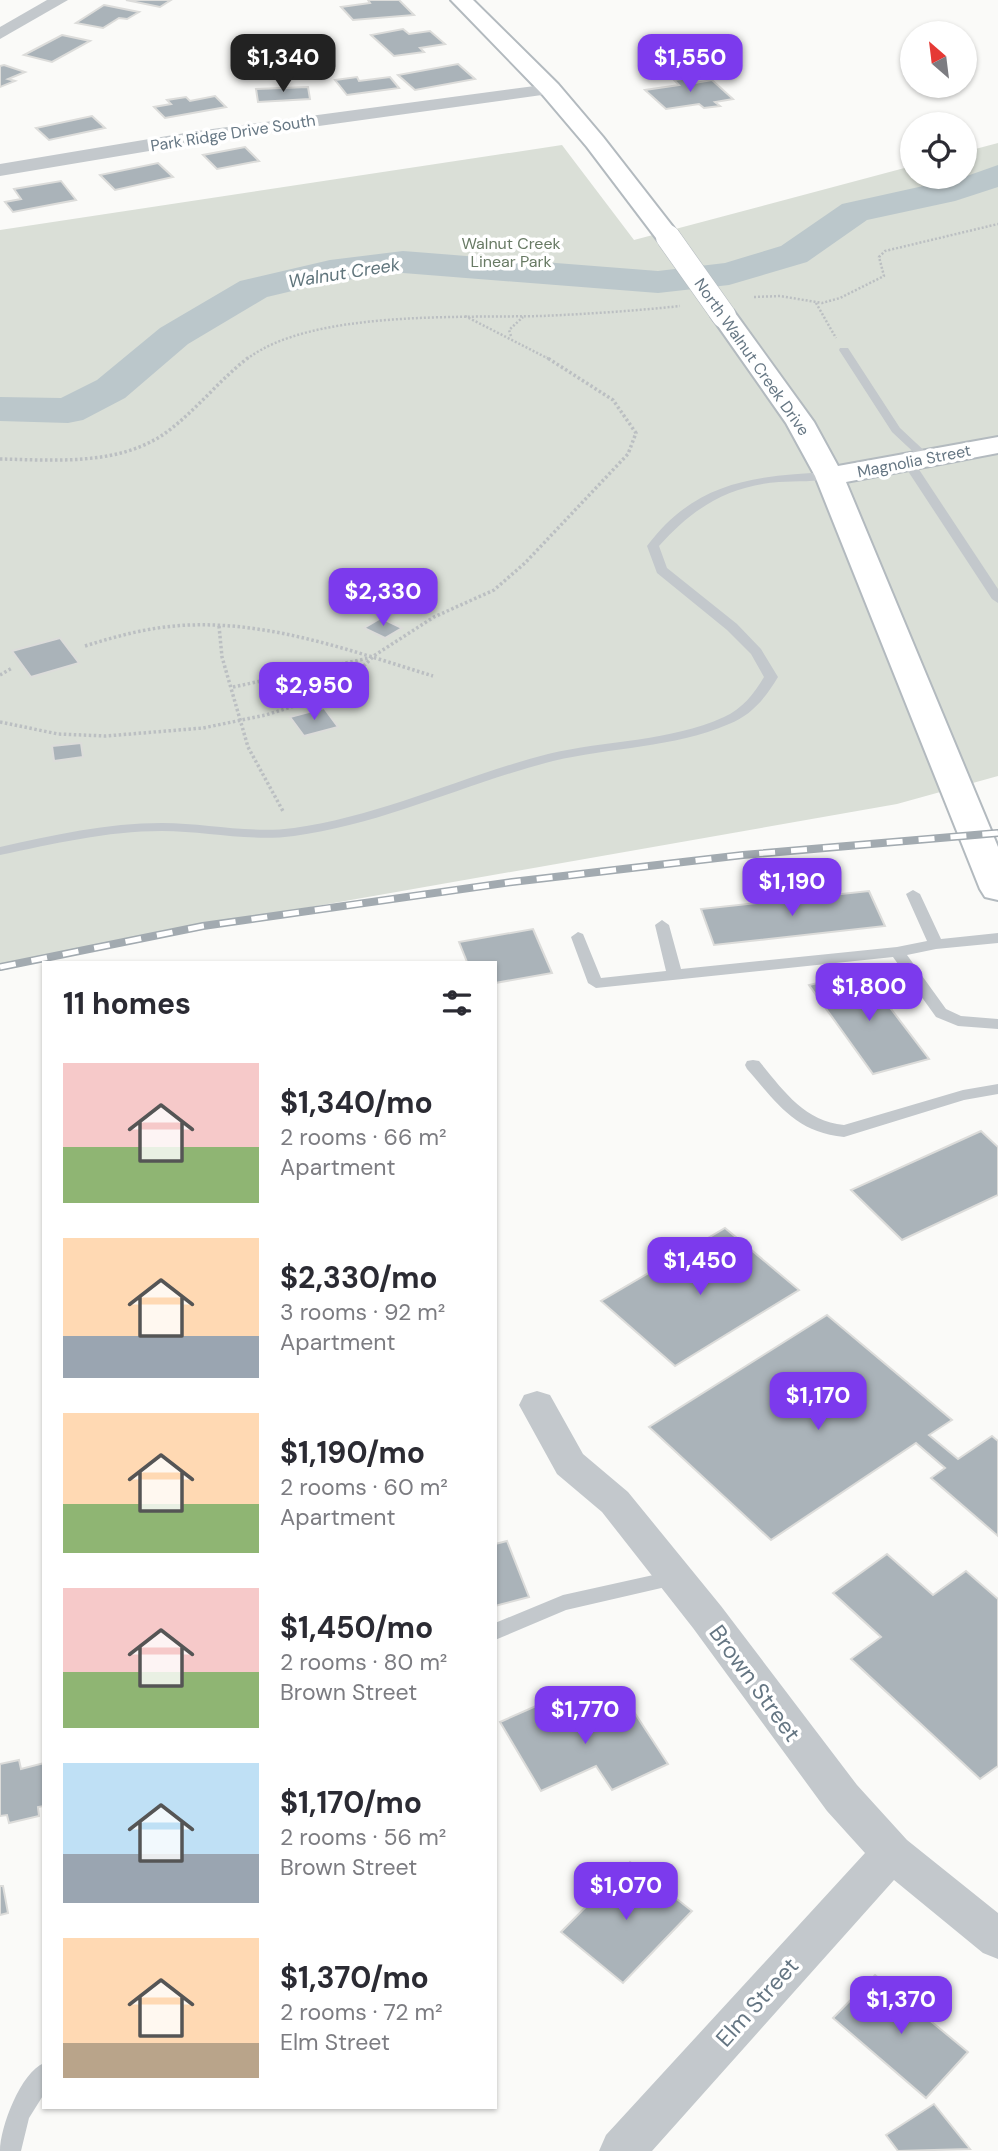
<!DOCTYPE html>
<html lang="en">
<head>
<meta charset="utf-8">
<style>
	:root { --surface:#fff; --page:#f2f2f3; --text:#2b2b33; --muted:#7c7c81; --accent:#7c3aed }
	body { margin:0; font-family:"DM Sans",sans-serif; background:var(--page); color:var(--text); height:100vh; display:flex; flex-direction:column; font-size:26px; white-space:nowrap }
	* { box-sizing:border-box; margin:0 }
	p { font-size:23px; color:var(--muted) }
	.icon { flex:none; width:38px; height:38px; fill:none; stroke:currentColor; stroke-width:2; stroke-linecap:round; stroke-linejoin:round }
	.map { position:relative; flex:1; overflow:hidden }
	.panel { position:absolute; left:42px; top:961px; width:455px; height:1148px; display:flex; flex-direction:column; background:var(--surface); border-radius:0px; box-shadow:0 2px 5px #0004 }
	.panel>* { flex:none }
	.needle { width:46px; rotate:332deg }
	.tools { position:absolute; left:900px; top:21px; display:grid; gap:14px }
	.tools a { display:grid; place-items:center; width:77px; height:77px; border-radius:50%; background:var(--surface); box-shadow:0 2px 5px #0004; font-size:35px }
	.price { position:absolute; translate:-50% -60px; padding:0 16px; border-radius:14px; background:var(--accent); color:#fff; font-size:23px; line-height:46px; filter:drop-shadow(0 2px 4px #0008) }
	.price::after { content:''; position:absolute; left:50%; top:42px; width:21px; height:16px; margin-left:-10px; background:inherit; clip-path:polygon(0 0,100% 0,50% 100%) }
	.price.current { background:#222; color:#fff }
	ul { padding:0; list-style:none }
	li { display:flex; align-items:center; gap:21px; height:175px; padding:0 21px }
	li span { display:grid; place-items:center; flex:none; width:196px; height:140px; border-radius:0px; color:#555 }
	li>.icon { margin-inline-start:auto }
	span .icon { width:84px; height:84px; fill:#fffc; stroke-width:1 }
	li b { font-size:30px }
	h2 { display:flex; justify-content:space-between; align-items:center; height:84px; padding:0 21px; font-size:30px }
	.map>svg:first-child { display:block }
	.green { fill:#dadfd7 }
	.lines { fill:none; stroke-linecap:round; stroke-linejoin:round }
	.river { fill:#bbc7cb; fill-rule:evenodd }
	.building { fill:#aab3b9; stroke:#dcdcda; stroke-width:2 }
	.secondary-casing { stroke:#b3babf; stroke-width:4 }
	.path-far1 { stroke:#bbbfc2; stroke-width:2.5; stroke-dasharray:2 2; stroke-linecap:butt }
	.path { stroke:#bbbfc2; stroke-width:3.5; stroke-dasharray:2.5 2.5; stroke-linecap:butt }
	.lane { fill:#c3c8cc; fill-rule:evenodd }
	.street { fill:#c3c8cc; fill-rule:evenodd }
	.secondary { fill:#fff; fill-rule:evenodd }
	.rail-casing { stroke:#a2aab0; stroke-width:8 }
	.rail { stroke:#fff; stroke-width:5; stroke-dasharray:16; stroke-linecap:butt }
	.secondary-bridge-casing { stroke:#b3babf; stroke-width:25; stroke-linecap:butt }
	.secondary-bridge { stroke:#fff; stroke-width:24 }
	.labels { text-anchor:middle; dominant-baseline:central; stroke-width:7; stroke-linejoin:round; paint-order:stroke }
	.far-street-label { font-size:16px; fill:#657683; stroke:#fff }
	.far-park-label { font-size:16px; fill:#687a64; stroke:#fff }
	.far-water-label { font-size:18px; font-style:italic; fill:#60757c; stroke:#fff }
	.near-street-label { font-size:23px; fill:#657683; stroke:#fff }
</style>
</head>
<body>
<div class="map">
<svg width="998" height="2151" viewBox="0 0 998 2151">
	<rect width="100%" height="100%" fill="#fafaf8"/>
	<polygon class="green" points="998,143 998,776 897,804 203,926 0,971 0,230 562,145 634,240 912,166 912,177 964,177 964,152"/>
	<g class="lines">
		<polygon class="river" points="998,165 998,187 955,201 867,220 807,262 729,285 658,293 403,273 330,282 267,297 188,344 125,398 83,420 68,423 0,421 0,397 61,398 97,380 160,328 240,281 330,260 403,251 658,271 725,263 781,246 842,204 964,177"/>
	</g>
	<g class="building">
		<polygon points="126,0 171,0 160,7"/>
		<polygon points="368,0 399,0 414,15 353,20 341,7 370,3"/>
		<polygon points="104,5 139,12 127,19 119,18 103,28 76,23"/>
		<polygon points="403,29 409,34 430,31 445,44 420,48 424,52 394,56 371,35"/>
		<polygon points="62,35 90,41 52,62 24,55"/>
		<polygon points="458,64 475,79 415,90 398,75"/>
		<polygon points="4,65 25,72 8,79 15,81 0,87 0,66"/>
		<polygon points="357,77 359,81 390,77 399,88 347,95 335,80"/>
		<polygon points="690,78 695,83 712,80 733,99 715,102 720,106 704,108 699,104 666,109 645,90 679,85 674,80"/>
		<polygon points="308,87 310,99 258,102 256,89"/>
		<polygon points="215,96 226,107 165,118 154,107 171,104 167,100 186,97 190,101"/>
		<polygon points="92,116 105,128 49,140 36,128"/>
		<polygon points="245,147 259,161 217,169 203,155"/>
		<polygon points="158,163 173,177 115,190 100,175"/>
		<polygon points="61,181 76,200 13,212 5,202 21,199 14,189"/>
		<polygon points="381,618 402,628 385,638 364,628"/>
		<polygon points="60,638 79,663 31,677 12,651"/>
		<polygon points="324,708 338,727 304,736 290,717"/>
		<polygon points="81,743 83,757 54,761 52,746"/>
		<polygon points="869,891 885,926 714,945 701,909"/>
		<polygon points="533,929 552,973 495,983 495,962 467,962 459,942"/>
		<polygon points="863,972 929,1059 873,1074 809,985"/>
		<polygon points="981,1131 998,1147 998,1195 902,1240 851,1190"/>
		<polygon points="725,1228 799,1290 675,1366 601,1301"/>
		<polygon points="827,1315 952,1420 929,1435 958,1459 992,1436 998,1441 998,1536 931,1478 945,1468 916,1443 771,1540 649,1427"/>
		<polygon points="507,1541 529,1597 495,1606 495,1544"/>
		<polygon points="887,1554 933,1595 966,1571 998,1599 998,1766 980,1779 851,1659 881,1637 833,1593"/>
		<polygon points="625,1698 668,1764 612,1790 596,1766 541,1791 500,1722 536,1706 552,1731"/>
		<polygon points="19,1760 21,1769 44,1763 44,1806 38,1807 39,1816 9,1823 7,1815 0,1816 0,1764"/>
		<polygon points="630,1862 692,1911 623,1983 561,1932"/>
		<polygon points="0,1886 3,1886 8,1913 0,1915"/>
		<polygon points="875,1975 968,2052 926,2098 833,2018"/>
		<polygon points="934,2104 970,2149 898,2151 886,2135"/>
	</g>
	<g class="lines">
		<g class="secondary-casing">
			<g id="secondary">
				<polygon points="451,0 473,0 558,84 603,137 677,232 680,237 677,242 668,244 659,242 587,147 542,94"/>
				<polygon points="724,308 733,310 814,422 838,466 998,437 998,453 846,482 998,847 998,900 985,897 980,889 815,476 786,423 711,316 715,310"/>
			</g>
		</g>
		<g class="path-far1">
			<polyline points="754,297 780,296 822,303 840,298 884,276 879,257 885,251 998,224"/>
			<polyline points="816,303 836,338"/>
			<polyline points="465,316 549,359"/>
			<polyline points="511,336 509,330 523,317"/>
			<path d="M247 359C311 310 461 318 541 316 587 314 634 311 680 306"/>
		</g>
		<g class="path">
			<path d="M0 459C54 460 117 466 164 434 195 412 219 380 249 357"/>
			<polyline points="219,626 222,657 248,747 284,813"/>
			<path d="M85 646C120 635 154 626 191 625 273 622 355 652 433 676"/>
			<polyline points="0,675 12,668"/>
			<polyline points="233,687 369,658"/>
			<polyline points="0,722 58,734 106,736 203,728 266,715 316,699 344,685 375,655 434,617 494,590 525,563 628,454 636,433 613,400 546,357"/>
		</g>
		<g class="lane">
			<polygon points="840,348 848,348 900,428 931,457 931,461 923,461 892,432 839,350"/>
			<polygon points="908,459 914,462 998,589 998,603 992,599 902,462"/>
			<path d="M829 472 833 474V478C816 482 797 481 779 482 728 486 693 508 659 546L667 568 737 624 761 649 778 677C766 697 752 715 729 724 673 748 612 747 553 761 466 783 384 824 294 836 250 842 206 831 162 831 107 831 53 844 0 855V847C53 835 107 823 162 823 206 823 250 834 294 828 382 816 462 776 548 754 606 740 669 742 724 717 742 709 754 694 764 677L751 654 727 630 657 573 647 546C696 481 753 476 829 472Z"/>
			<polygon points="913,890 920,894 941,939 998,933 998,943 936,949 907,955 946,1009 961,1016 998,1019 998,1029 958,1026 936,1017 893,957 596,988 588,983 571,937 578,932 583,934 601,978 666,971 655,925 662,920 669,925 681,969 897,947 927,941 906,894"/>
			<path d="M753 1060 759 1061C783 1090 804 1121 844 1125L963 1090 998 1084V1094L964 1100 844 1137C795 1132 777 1103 747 1069L745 1065 747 1061Z"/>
			<polygon points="676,1570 683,1573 686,1578 683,1583 566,1610 495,1640 495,1623 563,1595"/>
			<path d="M44 2063V2094L29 2118 21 2151H0C0 2127 21 2072 44 2063Z"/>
		</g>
		<g class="street">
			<polygon points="47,0 68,0 0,39 0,27"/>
			<polygon points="550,84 559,89 556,93 197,143 0,176 0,164 197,131"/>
			<polygon points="537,1391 550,1395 583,1454 628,1492 721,1606 857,1785 907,1840 998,1913 998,1959 983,1953 894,1880 652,2151 599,2151 606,2135 865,1853 827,1811 693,1628 602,1512 557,1474 519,1405 524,1395"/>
		</g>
		<use href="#secondary" class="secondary"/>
		<g class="rail-casing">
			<polyline id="rail" points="0,967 203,926 512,882 743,855 998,833"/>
		</g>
		<use href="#rail" class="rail"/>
		<g class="secondary-bridge-casing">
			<polyline id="secondary-bridge" points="668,237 724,316"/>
		</g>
		<use href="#secondary-bridge" class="secondary-bridge"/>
	</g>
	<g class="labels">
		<g class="far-street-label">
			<text transform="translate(233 133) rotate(-9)">Park Ridge Drive South</text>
			<text transform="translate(752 357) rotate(55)">North Walnut Creek Drive</text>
			<text transform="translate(914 461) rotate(-11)">Magnolia Street</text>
		</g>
		<g class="far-park-label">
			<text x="511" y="243">Walnut Creek<tspan x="511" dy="18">Linear Park</tspan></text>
		</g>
		<g class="far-water-label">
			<text transform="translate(344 273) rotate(-9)">Walnut Creek</text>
		</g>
		<g class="near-street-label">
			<text transform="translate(755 1683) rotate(54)">Brown Street</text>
			<text transform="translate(757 2002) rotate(-48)">Elm Street</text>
		</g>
	</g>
</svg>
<div class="tools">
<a><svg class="needle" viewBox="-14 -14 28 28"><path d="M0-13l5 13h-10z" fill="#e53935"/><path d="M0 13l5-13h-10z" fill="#7c7c81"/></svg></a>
<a><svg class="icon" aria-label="locate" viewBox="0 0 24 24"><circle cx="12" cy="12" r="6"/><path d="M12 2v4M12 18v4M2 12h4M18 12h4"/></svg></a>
</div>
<b class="price current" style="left:283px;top:94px">$1,340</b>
<b class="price" style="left:690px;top:94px">$1,550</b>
<b class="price" style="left:383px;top:628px">$2,330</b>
<b class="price" style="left:314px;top:722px">$2,950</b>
<b class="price" style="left:792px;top:918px">$1,190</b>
<b class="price" style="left:869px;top:1023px">$1,800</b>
<b class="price" style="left:700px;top:1297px">$1,450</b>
<b class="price" style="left:818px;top:1432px">$1,170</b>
<b class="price" style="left:585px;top:1746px">$1,770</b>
<b class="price" style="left:626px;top:1922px">$1,070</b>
<b class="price" style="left:901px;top:2036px">$1,370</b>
<section class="panel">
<h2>11 homes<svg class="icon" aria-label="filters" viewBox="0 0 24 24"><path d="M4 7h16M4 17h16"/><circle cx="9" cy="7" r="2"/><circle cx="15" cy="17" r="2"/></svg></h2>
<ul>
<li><span style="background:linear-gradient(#f6c9c9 60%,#8fb573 0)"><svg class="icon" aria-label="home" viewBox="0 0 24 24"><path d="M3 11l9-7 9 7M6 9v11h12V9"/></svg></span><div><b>$1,340/mo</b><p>2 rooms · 66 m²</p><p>Apartment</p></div></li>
<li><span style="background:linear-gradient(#ffd9b3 70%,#9aa5b1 0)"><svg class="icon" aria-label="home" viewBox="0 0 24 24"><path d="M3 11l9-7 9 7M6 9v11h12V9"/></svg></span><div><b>$2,330/mo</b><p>3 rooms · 92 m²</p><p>Apartment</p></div></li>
<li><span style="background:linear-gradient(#ffd9b3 65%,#8fb573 0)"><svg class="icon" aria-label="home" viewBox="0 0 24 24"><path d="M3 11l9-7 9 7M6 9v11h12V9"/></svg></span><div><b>$1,190/mo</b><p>2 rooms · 60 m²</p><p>Apartment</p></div></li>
<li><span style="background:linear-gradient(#f6c9c9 60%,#8fb573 0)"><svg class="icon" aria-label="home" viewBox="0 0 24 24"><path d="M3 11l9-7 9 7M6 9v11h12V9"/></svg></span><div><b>$1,450/mo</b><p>2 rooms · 80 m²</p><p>Brown Street</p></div></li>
<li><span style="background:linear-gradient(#bfe0f5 65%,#9aa5b1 0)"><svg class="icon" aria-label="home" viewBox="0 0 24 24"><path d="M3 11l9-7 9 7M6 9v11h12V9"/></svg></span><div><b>$1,170/mo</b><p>2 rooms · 56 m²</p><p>Brown Street</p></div></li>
<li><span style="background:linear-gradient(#ffd9b3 75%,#b9a48a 0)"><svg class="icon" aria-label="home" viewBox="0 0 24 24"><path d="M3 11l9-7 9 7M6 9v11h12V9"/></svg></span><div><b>$1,370/mo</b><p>2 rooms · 72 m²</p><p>Elm Street</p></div></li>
</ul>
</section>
</div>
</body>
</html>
